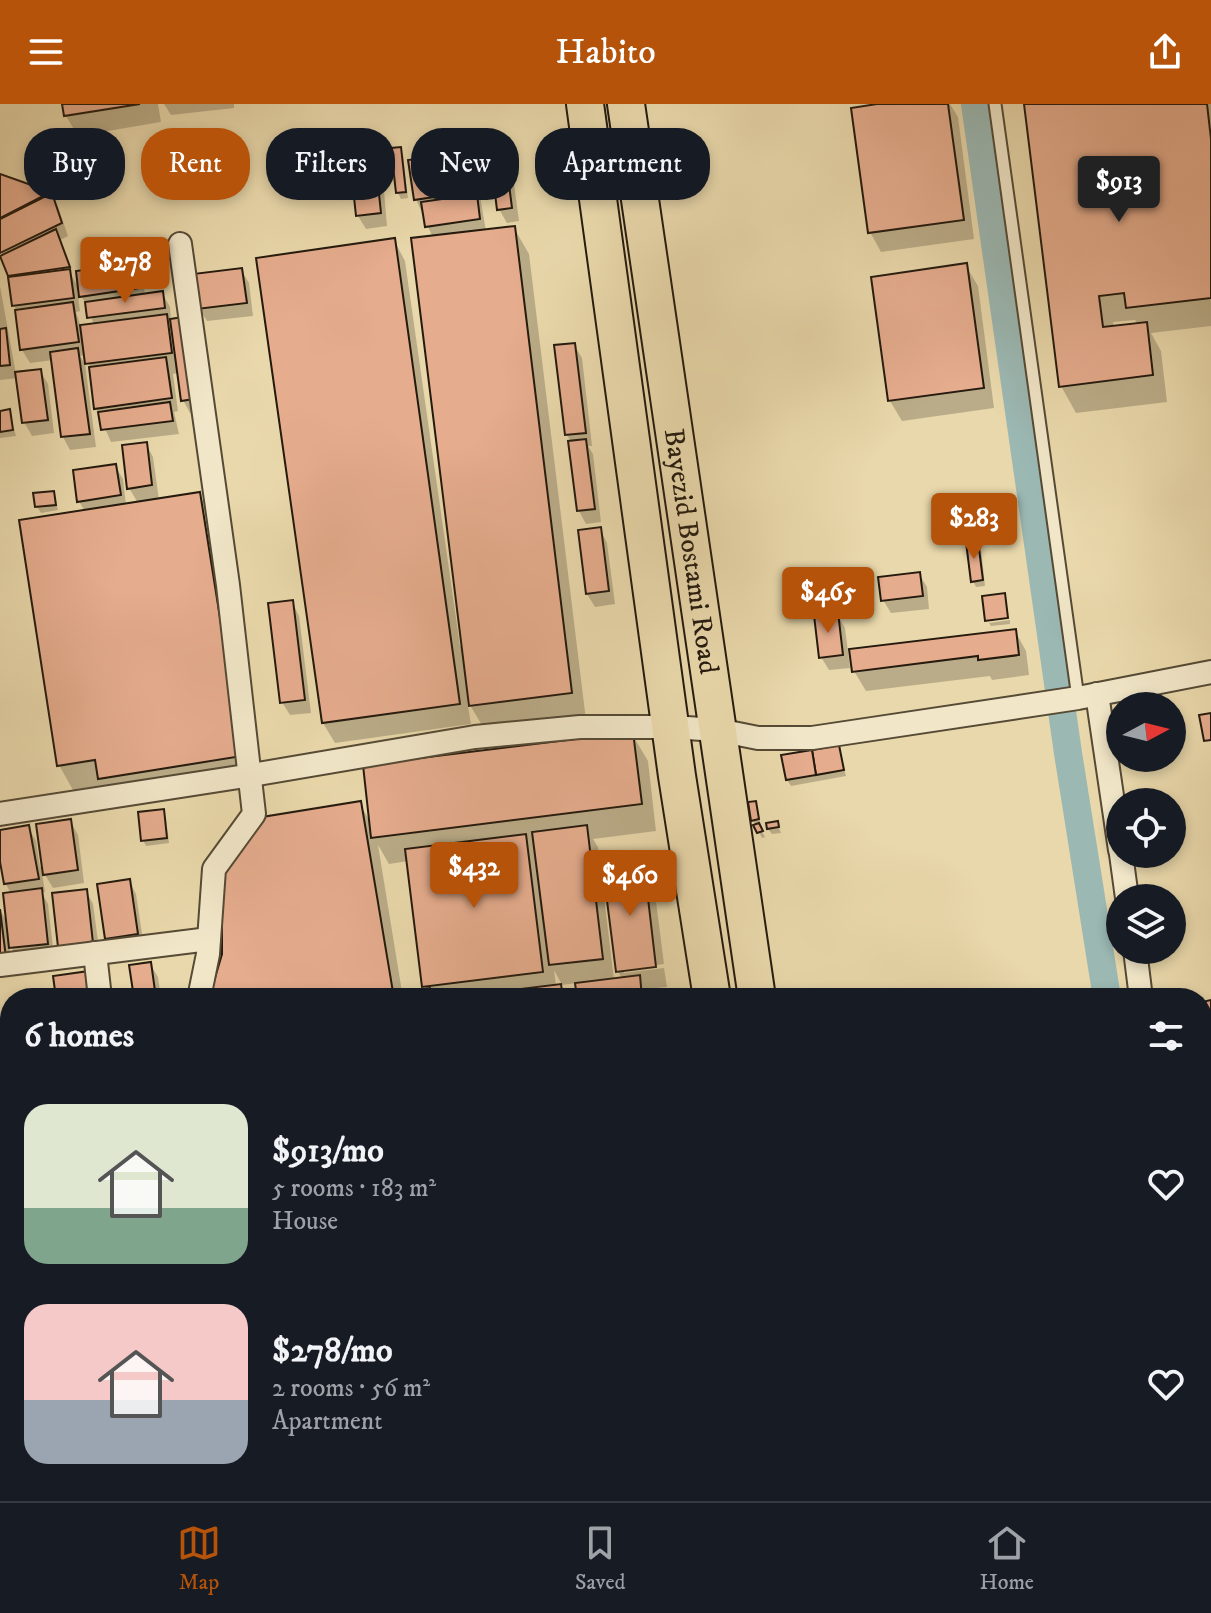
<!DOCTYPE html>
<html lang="en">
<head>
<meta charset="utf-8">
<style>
	:root { --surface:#171b24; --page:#20242c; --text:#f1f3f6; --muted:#9ea1a6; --line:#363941; --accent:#b45309 }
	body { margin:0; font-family:"IM FELL DW Pica",serif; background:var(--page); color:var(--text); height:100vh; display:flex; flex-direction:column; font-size:30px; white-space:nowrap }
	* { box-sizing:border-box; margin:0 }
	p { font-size:26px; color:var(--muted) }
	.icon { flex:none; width:44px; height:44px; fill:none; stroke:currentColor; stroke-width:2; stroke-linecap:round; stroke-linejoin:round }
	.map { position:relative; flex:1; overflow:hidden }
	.side { position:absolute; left:0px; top:884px; width:1212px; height:514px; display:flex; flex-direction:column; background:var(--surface); border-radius:32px 32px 0 0; box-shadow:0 4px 12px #0003 }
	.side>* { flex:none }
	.banner { position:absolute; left:24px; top:24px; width:800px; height:72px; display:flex; gap:16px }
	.needle { width:52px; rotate:83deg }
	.tools { position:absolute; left:1106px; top:588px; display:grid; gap:16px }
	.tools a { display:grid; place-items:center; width:80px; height:80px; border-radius:50%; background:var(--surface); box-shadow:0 4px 12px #0003; font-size:40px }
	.price { position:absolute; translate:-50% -68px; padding:0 18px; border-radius:8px; background:var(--accent); color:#fff; font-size:26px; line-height:52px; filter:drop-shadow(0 2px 4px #0008) }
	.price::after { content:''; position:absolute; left:50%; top:48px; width:24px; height:18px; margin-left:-12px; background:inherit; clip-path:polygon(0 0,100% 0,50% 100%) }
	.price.selected { background:#222; color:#fff }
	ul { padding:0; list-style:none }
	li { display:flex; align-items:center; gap:24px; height:200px; padding:0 24px }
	li span { display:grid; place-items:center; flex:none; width:224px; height:160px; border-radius:24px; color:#555 }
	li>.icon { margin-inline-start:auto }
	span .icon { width:96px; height:96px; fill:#fffc; stroke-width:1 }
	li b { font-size:34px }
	h2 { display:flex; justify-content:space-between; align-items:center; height:96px; padding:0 24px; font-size:34px }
	.chip { padding:0 28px; border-radius:32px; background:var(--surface); box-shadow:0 4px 12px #0003; font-size:28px; line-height:72px }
	.chip.selected { background:var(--accent); color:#fff }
	header { display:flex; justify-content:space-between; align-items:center; height:104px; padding:0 24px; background:var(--accent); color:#fff; font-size:36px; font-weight:600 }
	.menu { display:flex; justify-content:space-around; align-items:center; height:112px; border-top:2px solid var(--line); background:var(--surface); font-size:22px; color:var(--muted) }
	.menu a { display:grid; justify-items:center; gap:4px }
	.menu .selected { color:var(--accent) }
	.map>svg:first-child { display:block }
	.shadow { fill:#0003; fill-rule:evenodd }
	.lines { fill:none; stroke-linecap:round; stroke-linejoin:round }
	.canal { stroke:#9bb8b3; stroke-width:28 }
	.building { fill:#e5ac8d; stroke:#241a0e; stroke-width:2 }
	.lane-casing { stroke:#554a35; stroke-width:15 }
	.street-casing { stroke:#554a35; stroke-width:26 }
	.primary-casing { stroke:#241a0e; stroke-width:40 }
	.lane { stroke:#f1e6c8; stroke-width:11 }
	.street { stroke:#f1e6c8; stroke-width:22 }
	.primary { stroke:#e9d8ab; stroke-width:36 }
	.labels { text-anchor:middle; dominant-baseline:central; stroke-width:6; stroke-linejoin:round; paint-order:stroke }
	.street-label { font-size:28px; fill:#241a0e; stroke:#f1e6c8 }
</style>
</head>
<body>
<header><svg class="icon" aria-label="menu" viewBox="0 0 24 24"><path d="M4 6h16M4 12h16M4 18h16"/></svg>Habito<svg class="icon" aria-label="share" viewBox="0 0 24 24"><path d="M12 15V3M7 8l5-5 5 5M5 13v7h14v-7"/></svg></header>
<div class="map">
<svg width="1211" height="1397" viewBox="0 0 1211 1397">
	<rect width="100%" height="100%" fill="#e9d8ab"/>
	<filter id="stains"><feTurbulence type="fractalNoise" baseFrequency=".0025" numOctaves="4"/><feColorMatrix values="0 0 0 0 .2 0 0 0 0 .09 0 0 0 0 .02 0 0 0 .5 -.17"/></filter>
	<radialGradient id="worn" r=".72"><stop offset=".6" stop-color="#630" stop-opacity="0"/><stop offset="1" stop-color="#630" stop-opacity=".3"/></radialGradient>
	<g class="shadow">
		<polygon points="65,0 158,0 161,18 78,32 66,12"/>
		<polygon points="164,0 234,0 234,4 171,11"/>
		<polygon points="892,0 950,0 958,13 974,135 881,148 870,128"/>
		<path d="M1026 0H1211V222L1151 229 1161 247 1167 298 1076 309 1061 282ZM1135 216 1138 221 1114 224 1113 218Z"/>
		<polygon points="400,45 403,51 408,94 401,95 398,89"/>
		<polygon points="468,50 480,71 504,52 512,65 519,117 507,119 499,105 498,94 489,95 477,75 486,127 514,124 529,150 586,616 486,628 467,596 471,620 335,639 323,619 394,136 405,157 460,542 463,541 433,134 416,95"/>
		<polygon points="381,53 386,68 363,71 364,75 376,74 384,87 387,122 366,125 358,112 354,76 359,75 354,66"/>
		<path d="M0 72 50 90 58 103 68 132 60 136 68 156 67 154 63 156 79 185 135 161 143 174 145 192 162 189 170 203 171 217 200 308 190 309 183 296 179 269 173 270 178 307 174 308 179 330 111 338 96 304 91 267 86 251 80 252 85 260 96 343 70 346 63 333 53 256 30 259 22 246 10 172 0 144ZM77 185 88 203 94 221 81 223 76 208 80 207Z"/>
		<polygon points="966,162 978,182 994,304 902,317 890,297"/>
		<polygon points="241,166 249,179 253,212 207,217 199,204"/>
		<polygon points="0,182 16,270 40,267 48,280 54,329 32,332 24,318 18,274 0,276"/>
		<polygon points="574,241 582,254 592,342 588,342 593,350 601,418 586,420 579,407 572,339 567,331"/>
		<polygon points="9,307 16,332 0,334 0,309"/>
		<polygon points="146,340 153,353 159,396 199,390 214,416 256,679 74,688 59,661 85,408 79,397 115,362 123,375 126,401 138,399 129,384"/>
		<polygon points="53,389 58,406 41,409 37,403"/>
		<polygon points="600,425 607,439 615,500 595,503 587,490"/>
		<polygon points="977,439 981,445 985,482 976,483 973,477"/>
		<polygon points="919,470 927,483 929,505 891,509 883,496"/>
		<polygon points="292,498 299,512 311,609 290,611 282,598"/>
		<polygon points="837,510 845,524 850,564 829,566 821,553"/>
		<polygon points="1010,516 1010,520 991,522 989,519"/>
		<polygon points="1015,527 1026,547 1029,571 992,576 990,572 866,587 854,567"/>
		<polygon points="632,630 648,657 656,727 593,735 598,743 614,876 622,875 618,867 643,762 654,782 664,860 624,865 624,869 664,864 667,883 646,885 647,894 579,894 577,879 562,881 554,866 556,882 560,882 567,894 410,894 426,887 408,757 389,760 378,741 403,894 211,894 360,700 372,721"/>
		<polygon points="838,643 846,672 791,682 787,676"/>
		<polygon points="755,699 761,721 759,722 765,733 762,734 753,716"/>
		<polygon points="163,708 166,714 169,739 146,742 143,736"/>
		<polygon points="70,717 78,731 84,779 53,784 41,764 45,788 41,788 48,800 54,853 19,857 9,839 12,867 0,868 0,806 9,821 11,790 6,780 0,747 0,728 28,723 36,737 40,763 44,762"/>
		<polygon points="777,719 781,729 772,730 768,725"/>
		<polygon points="129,777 136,790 144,843 115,848 107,835"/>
		<polygon points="86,787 93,800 100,852 68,856"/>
		<polygon points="150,860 158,873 161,894 136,894"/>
		<polygon points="1211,899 1211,943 1202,944 1202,900"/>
		<polygon points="10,928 10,1013 0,1012 0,929"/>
		<polygon points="0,1030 5,1040 10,1084 0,1085"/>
		<polygon points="10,1087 8,1154 10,1222 0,1224 0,1089"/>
		<polygon points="10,1227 10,1293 0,1295 0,1228"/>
		<polygon points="1211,1346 1211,1397 1181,1397 1183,1388 1202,1388 1202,1347"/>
		<polygon points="10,1374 10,1388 44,1388 45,1397 9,1397"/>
		<polygon points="50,1388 90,1388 91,1397 51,1397"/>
		<polygon points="180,1388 199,1388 201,1395 185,1397"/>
		<polygon points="210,1388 261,1388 264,1397 213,1397"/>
		<polygon points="269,1388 349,1388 351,1397 272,1397"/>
		<polygon points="358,1388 443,1388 445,1396 453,1394 450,1388 687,1388 688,1394 668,1397 660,1397 658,1393 644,1397 361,1397"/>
	</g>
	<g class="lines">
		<g class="canal">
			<polyline points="975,0 1068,649 1107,894"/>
			<polyline points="975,1397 1012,1388"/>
		</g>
	</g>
	<g class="building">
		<polygon points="62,0 140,0 64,12"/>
		<polygon points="877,0 948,0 964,116 868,129 851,4"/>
		<polygon points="1024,0 1207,0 1211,35 1211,194 1126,204 1124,189 1099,192 1103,223 1147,218 1153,271 1059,283"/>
		<polygon points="401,43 406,88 396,89 391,44"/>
		<polygon points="469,48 474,87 414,96 408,56"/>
		<polygon points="505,49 512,104 497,106 494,81 480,83 476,53"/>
		<polygon points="383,51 384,63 352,67 351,54"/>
		<polygon points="0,70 51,88 0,114"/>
		<polygon points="377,71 381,109 356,112 352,74"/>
		<polygon points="52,89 62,119 0,149 0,115"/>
		<polygon points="477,90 480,115 425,123 421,98"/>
		<polygon points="515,122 572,589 469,602 411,134"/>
		<polygon points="56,125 70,163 8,172 0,152"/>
		<polygon points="395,134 460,600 322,619 256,154"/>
		<polygon points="136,159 140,184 79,193 76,167"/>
		<polygon points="967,159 984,284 888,297 871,173"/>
		<polygon points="242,164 247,199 197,205 193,170"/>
		<polygon points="70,165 74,194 12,202 8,173"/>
		<polygon points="163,187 165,204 87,214 85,198"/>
		<polygon points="73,198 79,238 20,246 15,206"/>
		<polygon points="167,210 172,249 85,260 80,221"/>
		<polygon points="183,213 194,295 181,297 170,215"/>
		<polygon points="6,224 10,261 0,262 0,225"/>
		<polygon points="575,239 586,329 565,331 554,241"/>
		<polygon points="78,244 90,330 61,333 50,248"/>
		<polygon points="166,253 172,294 94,305 89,263"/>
		<polygon points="41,265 48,316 22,319 15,268"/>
		<polygon points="170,298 173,317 101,326 98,308"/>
		<polygon points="10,305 13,326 0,328 0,307"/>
		<polygon points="586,335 595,405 577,407 568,337"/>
		<polygon points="147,338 152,381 127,385 122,341"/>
		<polygon points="116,360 121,391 77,398 73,366"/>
		<polygon points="54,387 56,401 35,403 33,389"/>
		<polygon points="200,388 242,652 98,675 95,656 57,662 19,416"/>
		<polygon points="601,423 609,487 586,490 578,426"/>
		<polygon points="978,437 983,476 971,478 966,438"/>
		<polygon points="920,468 923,492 881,497 878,473"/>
		<polygon points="1005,489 1008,514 985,517 982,492"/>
		<polygon points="293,496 305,596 280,599 268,499"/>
		<polygon points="838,508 843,551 819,554 814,511"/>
		<polygon points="1016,525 1019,551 978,556 978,552 852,568 849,545"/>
		<polygon points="1211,609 1211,636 1204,637 1199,611"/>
		<polygon points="633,628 642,700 371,734 363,661"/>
		<polygon points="839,641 844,666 816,671 812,646"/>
		<polygon points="812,646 816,671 786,676 781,651"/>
		<polygon points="361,697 394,894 209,894 222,850 222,762 256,714"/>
		<polygon points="756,697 759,715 751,717 748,698"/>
		<polygon points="164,705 167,734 141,737 138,708"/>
		<polygon points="71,715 78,766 43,771 36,720"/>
		<polygon points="778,717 779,723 767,725 766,719"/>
		<polygon points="759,719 763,727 757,729 753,721"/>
		<polygon points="29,721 39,775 4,780 0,758 0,726"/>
		<polygon points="587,721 603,855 549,861 532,728"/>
		<polygon points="526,730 543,868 422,883 405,745"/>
		<polygon points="644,760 656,863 616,868 603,765"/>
		<polygon points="130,775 138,830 105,835 97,780"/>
		<polygon points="42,784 48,840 9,844 3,789"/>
		<polygon points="87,785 93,839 58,843 52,789"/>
		<polygon points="0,805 6,854 0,855"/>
		<polygon points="151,858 156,894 134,894 129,861"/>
		<polygon points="89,867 93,894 56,894 53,872"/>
		<polygon points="640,871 642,894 577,894 575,879"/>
		<polygon points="561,880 563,894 521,894 520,885"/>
		<polygon points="430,884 431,894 408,894 407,887"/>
		<polygon points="482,886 482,894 441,894 441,891"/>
		<polygon points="1211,896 1211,929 1202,930 1202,898"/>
		<polygon points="10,926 10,999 0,1000 0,927"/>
		<polygon points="1211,979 1211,993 1206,993 1204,980"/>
		<polygon points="1211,998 1211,1045 1205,999"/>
		<polygon points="0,1036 4,1071 0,1071"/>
		<polygon points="10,1085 10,1133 0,1134 0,1087"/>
		<polygon points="7,1150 10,1166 0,1167 0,1151"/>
		<polygon points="10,1170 10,1208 0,1210 0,1172"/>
		<polygon points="10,1225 10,1279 0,1281 0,1226"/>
		<polygon points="1211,1344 1211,1375 1202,1376 1202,1345"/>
		<polygon points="4,1372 10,1372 10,1388 40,1388 41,1397 6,1397"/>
		<polygon points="1211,1378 1211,1397 1179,1397 1176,1388 1202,1388 1202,1381"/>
		<polygon points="48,1388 86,1388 87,1397 49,1397"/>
		<polygon points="208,1388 255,1388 258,1397 210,1397"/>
		<polygon points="267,1388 343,1388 345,1397 270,1397"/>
		<polygon points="356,1388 437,1388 438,1392 419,1397 358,1397"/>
		<polygon points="470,1388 482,1388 484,1397 430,1397"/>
		<polygon points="483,1388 544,1388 546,1397 485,1397"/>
		<polygon points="548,1388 578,1388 580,1397 550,1397"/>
		<polygon points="580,1388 623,1388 592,1397 582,1397"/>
		<polygon points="1141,1388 1166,1388 1168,1397 1125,1397 1124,1393"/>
		<polygon points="1121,1390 1123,1397 1095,1397"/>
	</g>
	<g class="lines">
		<g class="lane-casing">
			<polyline id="lane" points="995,0 1078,594"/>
		</g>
		<g class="street-casing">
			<g id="street">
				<polyline points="180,140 228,481 254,710 214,765 208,850 199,894"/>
				<polyline points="1097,590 1120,746"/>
				<polyline points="0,710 252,671 475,633 580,623 671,623 718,626 758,634 812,634 1078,594 1211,568"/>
				<polyline points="1121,750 1127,794"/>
				<polyline points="1135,846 1141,894"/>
				<polyline points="95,849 100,894"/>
				<polyline points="0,861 209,835"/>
				<polyline points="0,1016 10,1015"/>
				<polyline points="0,1145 10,1143"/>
				<polyline points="1202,1225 1209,1279 1202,1293"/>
				<polyline points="163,1388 166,1397"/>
				<polyline points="1057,1396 1093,1388"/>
				<polyline points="699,1397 737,1388"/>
			</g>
		</g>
		<g class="primary-casing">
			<g id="primary">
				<polyline points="585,0 677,672 712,894"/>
				<path id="s1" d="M626 0 757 894"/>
				<polyline points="789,1388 792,1397"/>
				<polyline points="846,1388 849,1397"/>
			</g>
		</g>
		<use href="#lane" class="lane"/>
		<use href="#street" class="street"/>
		<use href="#primary" class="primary"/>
	</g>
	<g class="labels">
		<g class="street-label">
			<text stroke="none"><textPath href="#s1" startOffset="452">Bayezid Bostami Road</textPath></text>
		</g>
	</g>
	<rect width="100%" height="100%" filter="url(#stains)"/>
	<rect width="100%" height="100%" fill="url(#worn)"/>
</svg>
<div class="tools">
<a><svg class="needle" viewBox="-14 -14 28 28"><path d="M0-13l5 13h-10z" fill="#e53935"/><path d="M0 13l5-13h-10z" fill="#9ea1a6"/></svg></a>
<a><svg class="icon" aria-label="locate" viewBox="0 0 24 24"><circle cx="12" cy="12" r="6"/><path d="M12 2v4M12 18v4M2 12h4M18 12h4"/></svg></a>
<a><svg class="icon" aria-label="layers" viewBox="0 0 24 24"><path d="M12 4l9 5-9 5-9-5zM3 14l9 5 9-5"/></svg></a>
</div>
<b class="price selected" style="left:1119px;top:120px">$913</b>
<b class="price" style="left:125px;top:201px">$278</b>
<b class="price" style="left:974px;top:457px">$283</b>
<b class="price" style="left:828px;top:531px">$465</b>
<b class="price" style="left:474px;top:806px">$432</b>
<b class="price" style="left:630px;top:814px">$460</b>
<div class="banner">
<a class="chip">Buy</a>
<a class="chip selected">Rent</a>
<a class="chip">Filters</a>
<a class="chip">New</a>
<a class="chip">Apartment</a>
</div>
<section class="side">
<h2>6 homes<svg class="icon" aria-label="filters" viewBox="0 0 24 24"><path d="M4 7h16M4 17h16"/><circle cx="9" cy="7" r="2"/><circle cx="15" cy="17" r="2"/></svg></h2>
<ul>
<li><span style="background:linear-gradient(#dfe7d0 65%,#7fa58c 0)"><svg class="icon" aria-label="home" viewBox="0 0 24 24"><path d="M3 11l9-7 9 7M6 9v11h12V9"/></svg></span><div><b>$913/mo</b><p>5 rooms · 183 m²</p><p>House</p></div><svg class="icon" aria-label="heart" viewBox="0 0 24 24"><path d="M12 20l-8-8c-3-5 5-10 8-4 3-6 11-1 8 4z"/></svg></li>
<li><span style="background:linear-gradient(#f6c9c9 60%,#9aa5b1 0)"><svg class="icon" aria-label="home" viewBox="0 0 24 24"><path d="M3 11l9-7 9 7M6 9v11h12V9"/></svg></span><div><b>$278/mo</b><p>2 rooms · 56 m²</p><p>Apartment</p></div><svg class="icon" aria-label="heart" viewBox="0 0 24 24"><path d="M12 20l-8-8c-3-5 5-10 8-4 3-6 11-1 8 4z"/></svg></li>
</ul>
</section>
</div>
<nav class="menu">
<a class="selected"><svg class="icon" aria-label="map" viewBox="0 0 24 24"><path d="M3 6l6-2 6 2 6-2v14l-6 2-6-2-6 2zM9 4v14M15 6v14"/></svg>Map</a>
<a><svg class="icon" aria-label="saved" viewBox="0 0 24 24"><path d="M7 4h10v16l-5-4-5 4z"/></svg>Saved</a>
<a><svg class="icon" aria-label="home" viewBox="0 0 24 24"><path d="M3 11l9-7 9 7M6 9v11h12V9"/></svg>Home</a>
</nav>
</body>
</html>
